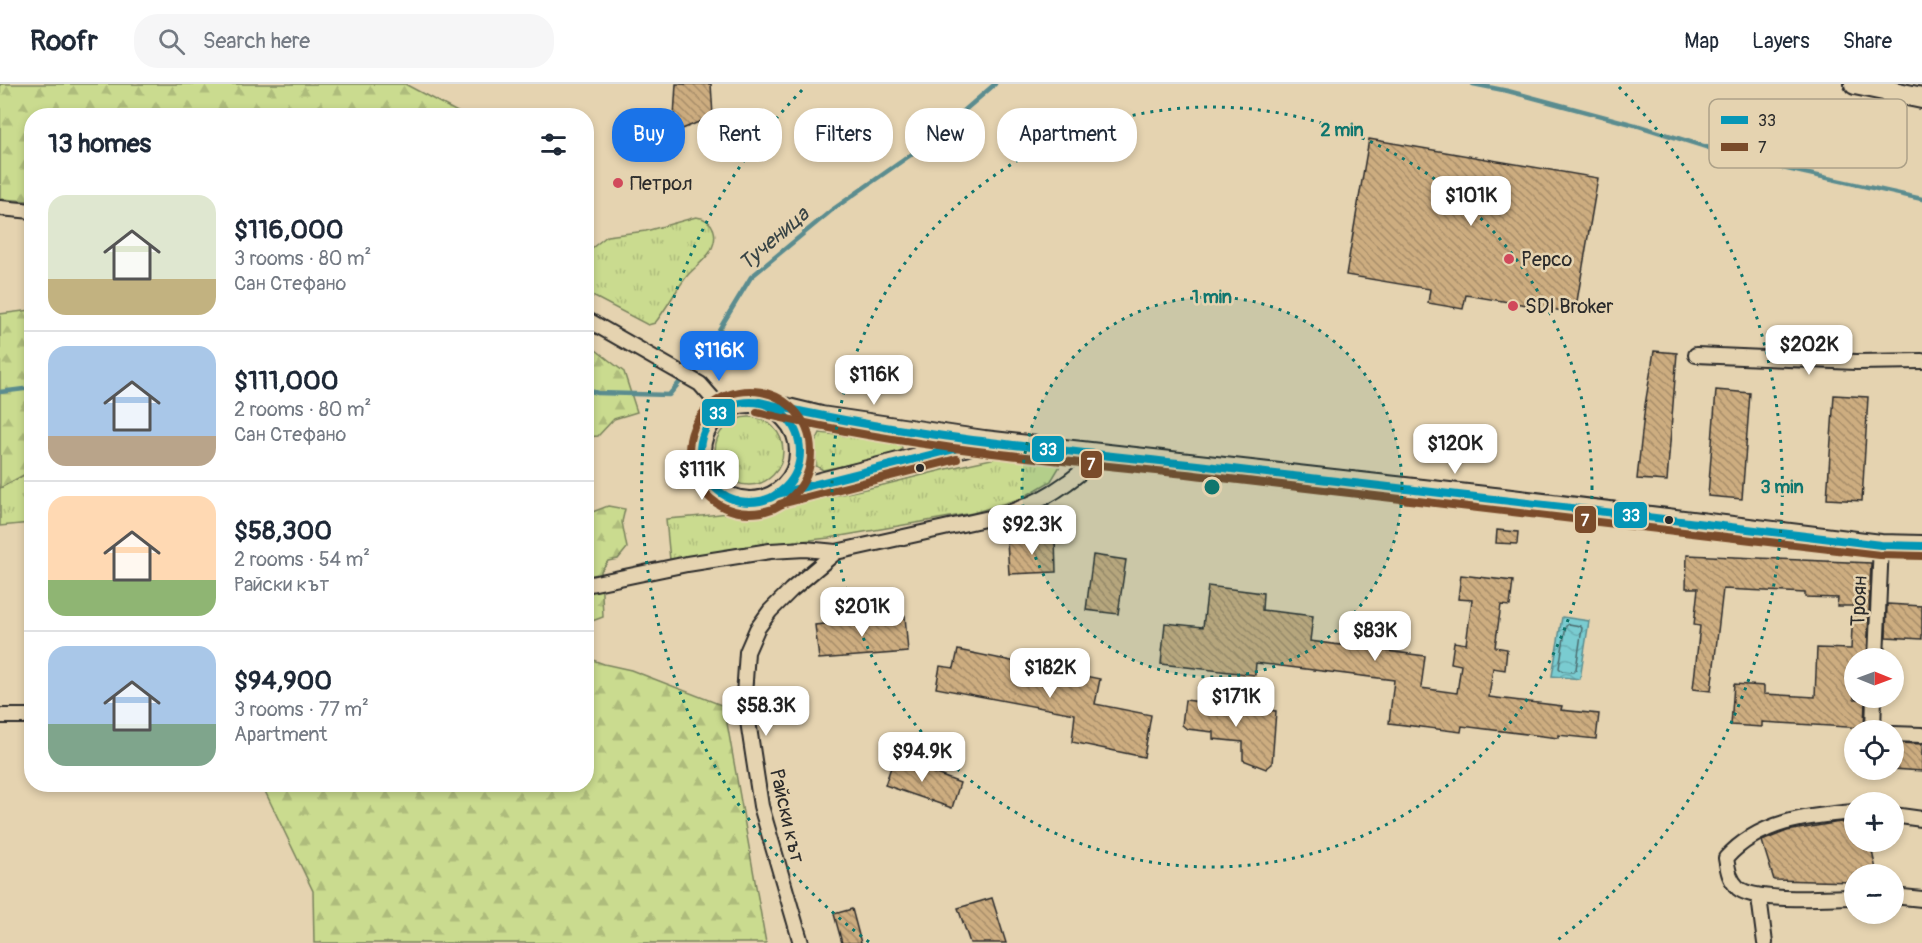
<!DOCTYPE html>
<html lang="en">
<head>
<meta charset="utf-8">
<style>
	:root { --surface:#fff; --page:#f6f6f7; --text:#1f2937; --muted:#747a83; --line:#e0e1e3; --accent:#1a73e8 }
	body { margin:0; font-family:Pangolin,sans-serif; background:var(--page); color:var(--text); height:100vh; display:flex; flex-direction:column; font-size:22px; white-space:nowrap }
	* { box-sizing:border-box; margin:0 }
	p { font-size:20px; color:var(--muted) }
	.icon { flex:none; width:33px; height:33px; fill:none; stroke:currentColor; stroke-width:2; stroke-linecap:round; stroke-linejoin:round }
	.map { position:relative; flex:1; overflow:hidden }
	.panel { position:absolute; left:24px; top:24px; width:570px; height:684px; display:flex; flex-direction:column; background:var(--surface); border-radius:24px; box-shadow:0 3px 9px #0003 }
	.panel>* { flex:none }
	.guide { position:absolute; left:612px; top:24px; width:570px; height:54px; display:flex; gap:12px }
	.needle { width:39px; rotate:91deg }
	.fabs { position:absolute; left:1844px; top:564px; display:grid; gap:12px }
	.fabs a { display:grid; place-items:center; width:60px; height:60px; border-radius:50%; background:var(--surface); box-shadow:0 3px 9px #0003; font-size:30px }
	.price { position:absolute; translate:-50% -51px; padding:0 14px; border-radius:12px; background:#fff; color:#222; font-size:20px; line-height:39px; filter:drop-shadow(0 2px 3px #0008) }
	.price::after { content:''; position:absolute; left:50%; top:36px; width:18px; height:14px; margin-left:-9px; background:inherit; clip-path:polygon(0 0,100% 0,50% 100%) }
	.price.active { background:var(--accent); color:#fff }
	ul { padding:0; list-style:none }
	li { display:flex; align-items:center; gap:18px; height:150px; padding:0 24px }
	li+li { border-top:2px solid var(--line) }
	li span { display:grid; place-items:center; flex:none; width:168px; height:120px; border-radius:18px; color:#555 }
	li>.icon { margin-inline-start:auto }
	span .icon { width:72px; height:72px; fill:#fffc; stroke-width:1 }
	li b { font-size:26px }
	h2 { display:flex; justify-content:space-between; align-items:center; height:72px; padding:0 24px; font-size:26px }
	.tag { padding:0 21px; border-radius:24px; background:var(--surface); box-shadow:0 3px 9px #0003; font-size:21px; line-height:54px }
	.tag.active { background:var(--accent); color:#fff }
	header { display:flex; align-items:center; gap:36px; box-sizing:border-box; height:84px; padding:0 30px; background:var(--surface); border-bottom:2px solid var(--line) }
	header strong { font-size:28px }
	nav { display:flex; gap:33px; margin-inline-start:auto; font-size:21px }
	.search { width:420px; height:54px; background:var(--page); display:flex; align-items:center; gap:15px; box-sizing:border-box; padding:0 21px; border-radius:24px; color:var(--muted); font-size:22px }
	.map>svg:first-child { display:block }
	.grass { fill:url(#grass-tufts); stroke:#7a835d; stroke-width:1.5 }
	.forest { fill:url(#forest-firs); stroke:#7a835d; stroke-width:1.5 }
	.water { fill:url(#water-waves); stroke:#5a8c8f; stroke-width:1.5 }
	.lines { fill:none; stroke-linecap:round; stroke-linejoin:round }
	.shore { stroke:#4b6b6d; stroke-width:1.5 }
	.stream { stroke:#5a8c8f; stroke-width:4.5 }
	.building { fill:url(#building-back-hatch); stroke:#2b2b2b; stroke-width:1.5 }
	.street-casing { stroke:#2b2b2b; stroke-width:18 }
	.secondary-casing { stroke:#2b2b2b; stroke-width:24 }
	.street { stroke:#e5d3b0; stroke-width:14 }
	.secondary { stroke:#e5d3b0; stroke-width:20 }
	.bus-1-casing { stroke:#e5d3b0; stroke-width:12 }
	.bus-2-casing { stroke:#e5d3b0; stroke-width:12 }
	.bus-1 { stroke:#0696b6; stroke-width:8 }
	.bus-2 { stroke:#7a4b2a; stroke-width:8 }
	.ring { fill:none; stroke:#0f766e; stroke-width:3; stroke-dasharray:3 6 }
	.poi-dot { fill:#d1495b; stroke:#e5d3b0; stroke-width:2 }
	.bus-dot { fill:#2b2b2b; stroke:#e5d3b0; stroke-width:2 }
	.labels { text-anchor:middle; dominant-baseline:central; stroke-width:5; stroke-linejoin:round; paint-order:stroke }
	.poi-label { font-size:20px; fill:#2b2b2b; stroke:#e5d3b0; text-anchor:start }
	.street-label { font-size:20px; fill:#2b2b2b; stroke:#e5d3b0 }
	.water-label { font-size:21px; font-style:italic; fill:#374344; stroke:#e5d3b0 }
	.key { fill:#e5d3b0; stroke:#ada188; stroke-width:1.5 }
	.key-label { font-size:16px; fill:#2b2b2b }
	.centre { fill:#0f766e; stroke:#e5d3b0; stroke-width:3 }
	.ring-label { font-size:18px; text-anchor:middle; font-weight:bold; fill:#0f766e; stroke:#e5d3b0; stroke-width:5; stroke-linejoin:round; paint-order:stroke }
	.line-badge { stroke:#e5d3b0; stroke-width:2 }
	.badge-label { font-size:16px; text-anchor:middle; font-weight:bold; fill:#fff }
</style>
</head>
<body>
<header>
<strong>Roofr</strong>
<div class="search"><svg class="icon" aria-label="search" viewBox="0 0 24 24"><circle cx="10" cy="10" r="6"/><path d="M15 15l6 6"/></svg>Search here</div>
<nav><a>Map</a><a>Layers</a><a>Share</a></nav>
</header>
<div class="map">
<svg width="1922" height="859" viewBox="0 0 1922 859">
	<defs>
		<pattern id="grass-tufts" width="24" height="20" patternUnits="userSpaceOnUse" patternTransform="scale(1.5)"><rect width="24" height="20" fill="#cadb8f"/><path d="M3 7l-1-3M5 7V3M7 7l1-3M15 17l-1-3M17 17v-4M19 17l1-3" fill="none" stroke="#aebc7c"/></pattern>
		<pattern id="forest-firs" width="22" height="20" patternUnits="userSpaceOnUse" patternTransform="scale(1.5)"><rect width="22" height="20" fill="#cadb8f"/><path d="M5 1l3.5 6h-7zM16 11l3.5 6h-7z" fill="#aebc7c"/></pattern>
		<pattern id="water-waves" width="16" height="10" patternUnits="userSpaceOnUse" patternTransform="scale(1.5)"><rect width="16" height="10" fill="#7accd1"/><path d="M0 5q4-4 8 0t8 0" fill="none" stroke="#6aafb4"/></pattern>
		<pattern id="building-back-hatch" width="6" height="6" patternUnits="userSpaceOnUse" patternTransform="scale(1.5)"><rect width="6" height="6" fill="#cdad80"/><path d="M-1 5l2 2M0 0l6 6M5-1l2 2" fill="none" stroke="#a78d69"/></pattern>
	</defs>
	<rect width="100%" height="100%" fill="#e5d3b0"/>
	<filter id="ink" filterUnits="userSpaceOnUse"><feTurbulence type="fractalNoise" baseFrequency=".0167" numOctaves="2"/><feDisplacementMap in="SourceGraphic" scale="12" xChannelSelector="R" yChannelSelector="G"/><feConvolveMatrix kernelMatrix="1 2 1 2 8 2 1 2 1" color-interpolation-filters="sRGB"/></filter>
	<g filter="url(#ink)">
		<g class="grass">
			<path d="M696 133C715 135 719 152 710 168 704 177 694 184 687 192 675 207 667 224 655 239L648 241 587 209V168L607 152 646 147Z"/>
			<circle cx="749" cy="367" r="34"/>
			<polygon points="820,349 900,358 902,364 899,370 823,386 816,382 815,359"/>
			<path d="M1014 371 1054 373 1060 382 1051 397 1022 414 973 429 829 454 737 464 670 476 666 435C738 430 809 418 879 402 924 391 969 378 1014 371Z"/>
			<polygon points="31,387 31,439 0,442 0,404"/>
		</g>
		<g class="forest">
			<polygon points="0,0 405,0 463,31 32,32 31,117 0,115"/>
			<polygon points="31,226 31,387 0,404 0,230"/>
			<polygon points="587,259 624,288 637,328 614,335 598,352 587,353"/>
			<polygon points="608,422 625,425 622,438 627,464 618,475 608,477 601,487 603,533 587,539 587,430"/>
			<polygon points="587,574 604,580 631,586 724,622 766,859 314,859 313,807 262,701 586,700"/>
		</g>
		<polygon class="water" points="1562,533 1589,537 1580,595 1552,592"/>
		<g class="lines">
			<polygon class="shore" points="1569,540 1580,542 1582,544 1576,585 1573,588 1562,587 1559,584 1566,542"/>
			<g class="stream">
				<polyline points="1473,0 1508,7 1639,42 1751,77 1922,115"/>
				<polyline points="586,306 598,309 669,311 708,264 751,193 832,126 922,63 995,0"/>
				<polyline points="0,308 32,304"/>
			</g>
		</g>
		<g class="building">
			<polygon points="676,0 711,0 713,32 673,49"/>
			<polygon points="1369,55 1598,94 1575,229 1466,211 1463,225 1428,219 1430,205 1346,191"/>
			<polygon points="1654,267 1677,269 1667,397 1637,395 1645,321"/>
			<polygon points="1716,306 1750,309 1742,415 1708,412"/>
			<polygon points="1834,311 1868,313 1862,417 1827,415"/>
			<polygon points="1497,446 1518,448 1517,460 1496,459"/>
			<polygon points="1055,454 1056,488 1009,490 1007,457"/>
			<polygon points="1093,471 1126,476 1118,530 1086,526"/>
			<polygon points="1687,471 1871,479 1867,574 1854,574 1854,615 1865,615 1864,644 1762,638 1762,643 1731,641 1734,600 1764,602 1764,610 1815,613 1817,564 1851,565 1853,522 1837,522 1838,514 1805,513 1805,509 1723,505 1711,607 1693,605 1700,542 1694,541 1698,504 1686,504"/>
			<polygon points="1461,491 1513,497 1510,522 1501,521 1495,563 1507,565 1505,586 1493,584 1489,613 1562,622 1561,626 1599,630 1596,655 1558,651 1558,654 1462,642 1461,648 1389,639 1394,596 1256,579 1255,591 1161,580 1165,539 1203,543 1208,502 1263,509 1262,526 1313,532 1310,557 1425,572 1421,604 1457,609 1461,581 1451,579 1454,558 1466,560 1472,516 1458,515"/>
			<polygon points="1887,520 1922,522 1922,555 1886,553"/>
			<polygon points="905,532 908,568 819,575 815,541"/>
			<polygon points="958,566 1100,595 1095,620 1151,631 1144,673 1072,658 1075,630 936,604 940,582 954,584"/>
			<polygon points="1185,616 1276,627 1272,680 1266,685 1243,676 1243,658 1213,655 1213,648 1187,645 1182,641"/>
			<polygon points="1895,659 1922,660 1922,687 1893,685"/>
			<polygon points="894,674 960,699 952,724 885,701"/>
			<polygon points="1840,738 1854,744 1854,758 1870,758 1877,790 1854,790 1854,798 1774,796 1762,757 1787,747"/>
			<polygon points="992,814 1006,859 970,859 958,824"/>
			<polygon points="852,825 861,859 842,859 834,830"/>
		</g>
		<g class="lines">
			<g class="street-casing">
				<g id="street">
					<polyline points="0,124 32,127"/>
					<polyline points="586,235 700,300 722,325"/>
					<polyline points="1696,271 1856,278 1922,277"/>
					<path d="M586 501 687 480 770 467 805 465 836 468 994 433C1021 426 1045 415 1068 398 1080 390 1090 380 1102 371"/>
					<polyline points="1876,574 1881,461"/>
					<polyline points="0,632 32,632"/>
					<polyline points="1873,646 1874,614"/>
					<polyline points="1893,650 1922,651"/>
					<path d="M1854 728C1807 732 1759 737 1726 774 1728 786 1729 795 1738 804 1756 819 1829 813 1854 813"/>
					<polyline points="1893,731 1922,735"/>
					<polyline points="1893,812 1922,815"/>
					<polyline points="1759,813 1765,859"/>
					<polyline points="801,859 761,722 744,611 747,568 757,545 770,527 791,506 836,468"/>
				</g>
			</g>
			<g class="secondary-casing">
				<g id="secondary">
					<polyline points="1855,0 1922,14"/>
					<circle cx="750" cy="368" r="50"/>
					<polyline points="759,318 821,333 984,357 1503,415 1881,461 1922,462"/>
					<polyline points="778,410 976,359"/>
				</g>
			</g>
			<use href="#street" class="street"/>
			<use href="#secondary" class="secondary"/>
			<g class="bus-1-casing">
				<g id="bus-1">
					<circle cx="750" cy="368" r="50"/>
					<path d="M759 318C913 355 1074 367 1232 385 1448 409 1665 435 1881 461L1922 462"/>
					<polyline points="777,410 954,365"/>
				</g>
			</g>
			<g class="bus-2-casing">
				<g id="bus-2">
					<circle cx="750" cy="368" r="61"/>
					<path d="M757 328C911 366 1072 377 1230 395 1446 419 1663 445 1880 471L1922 472"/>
					<polyline points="780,420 957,375"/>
				</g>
			</g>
			<use href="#bus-1" class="bus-1"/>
			<use href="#bus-2" class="bus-2"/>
		</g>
	</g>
	<circle cx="1212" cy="403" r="190" fill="#0f766e" fill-opacity=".12"/>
	<g class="ring">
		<circle cx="1212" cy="403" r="190"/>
		<circle cx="1212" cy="403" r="380"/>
		<path d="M869 858A570 570 0 0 1 805 3M1619 3A570 570 0 0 1 1555 858"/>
	</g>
	<g class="poi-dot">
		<circle cx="618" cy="99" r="6"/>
		<circle cx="1509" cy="175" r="6"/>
		<circle cx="1513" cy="222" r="6"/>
	</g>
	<g class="bus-dot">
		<circle cx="920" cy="384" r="5"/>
		<circle cx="1669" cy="436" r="5"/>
	</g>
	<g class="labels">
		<g class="poi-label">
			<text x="630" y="99">Петрол</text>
			<text x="1521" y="175">Pepco</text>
			<text x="1525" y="222">SDI Broker</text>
		</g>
		<g class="street-label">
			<text transform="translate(1859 517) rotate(-87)">Троян</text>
			<text transform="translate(787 732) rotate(77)">Райски кът</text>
		</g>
		<g class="water-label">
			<text transform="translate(774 155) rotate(-41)">Тученица</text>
		</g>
	</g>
	<rect x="1709" y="15" width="198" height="69" rx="9" class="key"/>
	<rect x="1721" y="32" width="27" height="8" fill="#0696b6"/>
	<rect x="1721" y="59" width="27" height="8" fill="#7a4b2a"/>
	<g class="key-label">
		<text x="1758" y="42">33</text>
		<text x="1758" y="69">7</text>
	</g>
	<circle cx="1212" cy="403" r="9" class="centre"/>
	<g class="ring-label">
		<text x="1342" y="52">2 min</text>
		<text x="1212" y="219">1 min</text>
		<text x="1782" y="409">3 min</text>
	</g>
	<g class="line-badge">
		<rect x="701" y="314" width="35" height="29" rx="6" fill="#0696b6"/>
		<rect x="1031" y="351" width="34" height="28" rx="6" fill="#0696b6"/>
		<rect x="1080" y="366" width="23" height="29" rx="6" fill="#7a4b2a"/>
		<rect x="1613" y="417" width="35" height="28" rx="6" fill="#0696b6"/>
		<rect x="1574" y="421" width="23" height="29" rx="6" fill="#7a4b2a"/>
	</g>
	<g class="badge-label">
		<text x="718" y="335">33</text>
		<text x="1048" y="371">33</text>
		<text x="1091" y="386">7</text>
		<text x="1631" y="437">33</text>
		<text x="1585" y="442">7</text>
	</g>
</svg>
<div class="fabs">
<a><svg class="needle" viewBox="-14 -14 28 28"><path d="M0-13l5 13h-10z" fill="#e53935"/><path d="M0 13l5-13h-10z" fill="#747a83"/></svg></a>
<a><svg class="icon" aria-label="locate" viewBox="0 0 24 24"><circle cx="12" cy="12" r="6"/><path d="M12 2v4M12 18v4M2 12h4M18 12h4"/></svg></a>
<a>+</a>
<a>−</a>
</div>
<b class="price" style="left:1471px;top:143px">$101K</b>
<b class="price" style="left:1809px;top:292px">$202K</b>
<b class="price active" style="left:719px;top:298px">$116K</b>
<b class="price" style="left:874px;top:322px">$116K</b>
<b class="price" style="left:1455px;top:391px">$120K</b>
<b class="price" style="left:702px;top:417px">$111K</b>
<b class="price" style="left:1032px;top:472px">$92.3K</b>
<b class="price" style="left:862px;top:554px">$201K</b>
<b class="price" style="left:1375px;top:578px">$83K</b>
<b class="price" style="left:1050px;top:615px">$182K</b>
<b class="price" style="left:1236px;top:644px">$171K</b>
<b class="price" style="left:766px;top:653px">$58.3K</b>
<b class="price" style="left:922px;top:699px">$94.9K</b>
<div class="guide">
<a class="tag active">Buy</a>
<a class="tag">Rent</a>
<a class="tag">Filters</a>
<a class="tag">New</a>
<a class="tag">Apartment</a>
</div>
<section class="panel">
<h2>13 homes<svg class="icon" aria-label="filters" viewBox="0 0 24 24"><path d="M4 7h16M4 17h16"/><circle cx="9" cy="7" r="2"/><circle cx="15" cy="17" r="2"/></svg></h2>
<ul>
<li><span style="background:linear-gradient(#dfe7d0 70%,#c2b280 0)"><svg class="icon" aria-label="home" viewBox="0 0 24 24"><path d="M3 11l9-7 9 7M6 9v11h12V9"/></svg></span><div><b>$116,000</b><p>3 rooms · 80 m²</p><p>Сан Стефано</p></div></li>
<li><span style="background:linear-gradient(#a9c7e8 75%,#b9a48a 0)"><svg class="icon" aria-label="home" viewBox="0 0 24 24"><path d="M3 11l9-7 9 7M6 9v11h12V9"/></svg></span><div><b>$111,000</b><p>2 rooms · 80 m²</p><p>Сан Стефано</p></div></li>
<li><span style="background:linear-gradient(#ffd9b3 70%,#8fb573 0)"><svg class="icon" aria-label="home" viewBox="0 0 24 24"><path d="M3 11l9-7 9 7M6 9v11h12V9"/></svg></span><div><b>$58,300</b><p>2 rooms · 54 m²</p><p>Райски кът</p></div></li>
<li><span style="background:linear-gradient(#a9c7e8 65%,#7fa58c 0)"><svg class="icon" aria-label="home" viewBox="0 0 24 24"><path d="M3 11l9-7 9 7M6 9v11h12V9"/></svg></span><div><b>$94,900</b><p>3 rooms · 77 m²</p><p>Apartment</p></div></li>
</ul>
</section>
</div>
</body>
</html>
